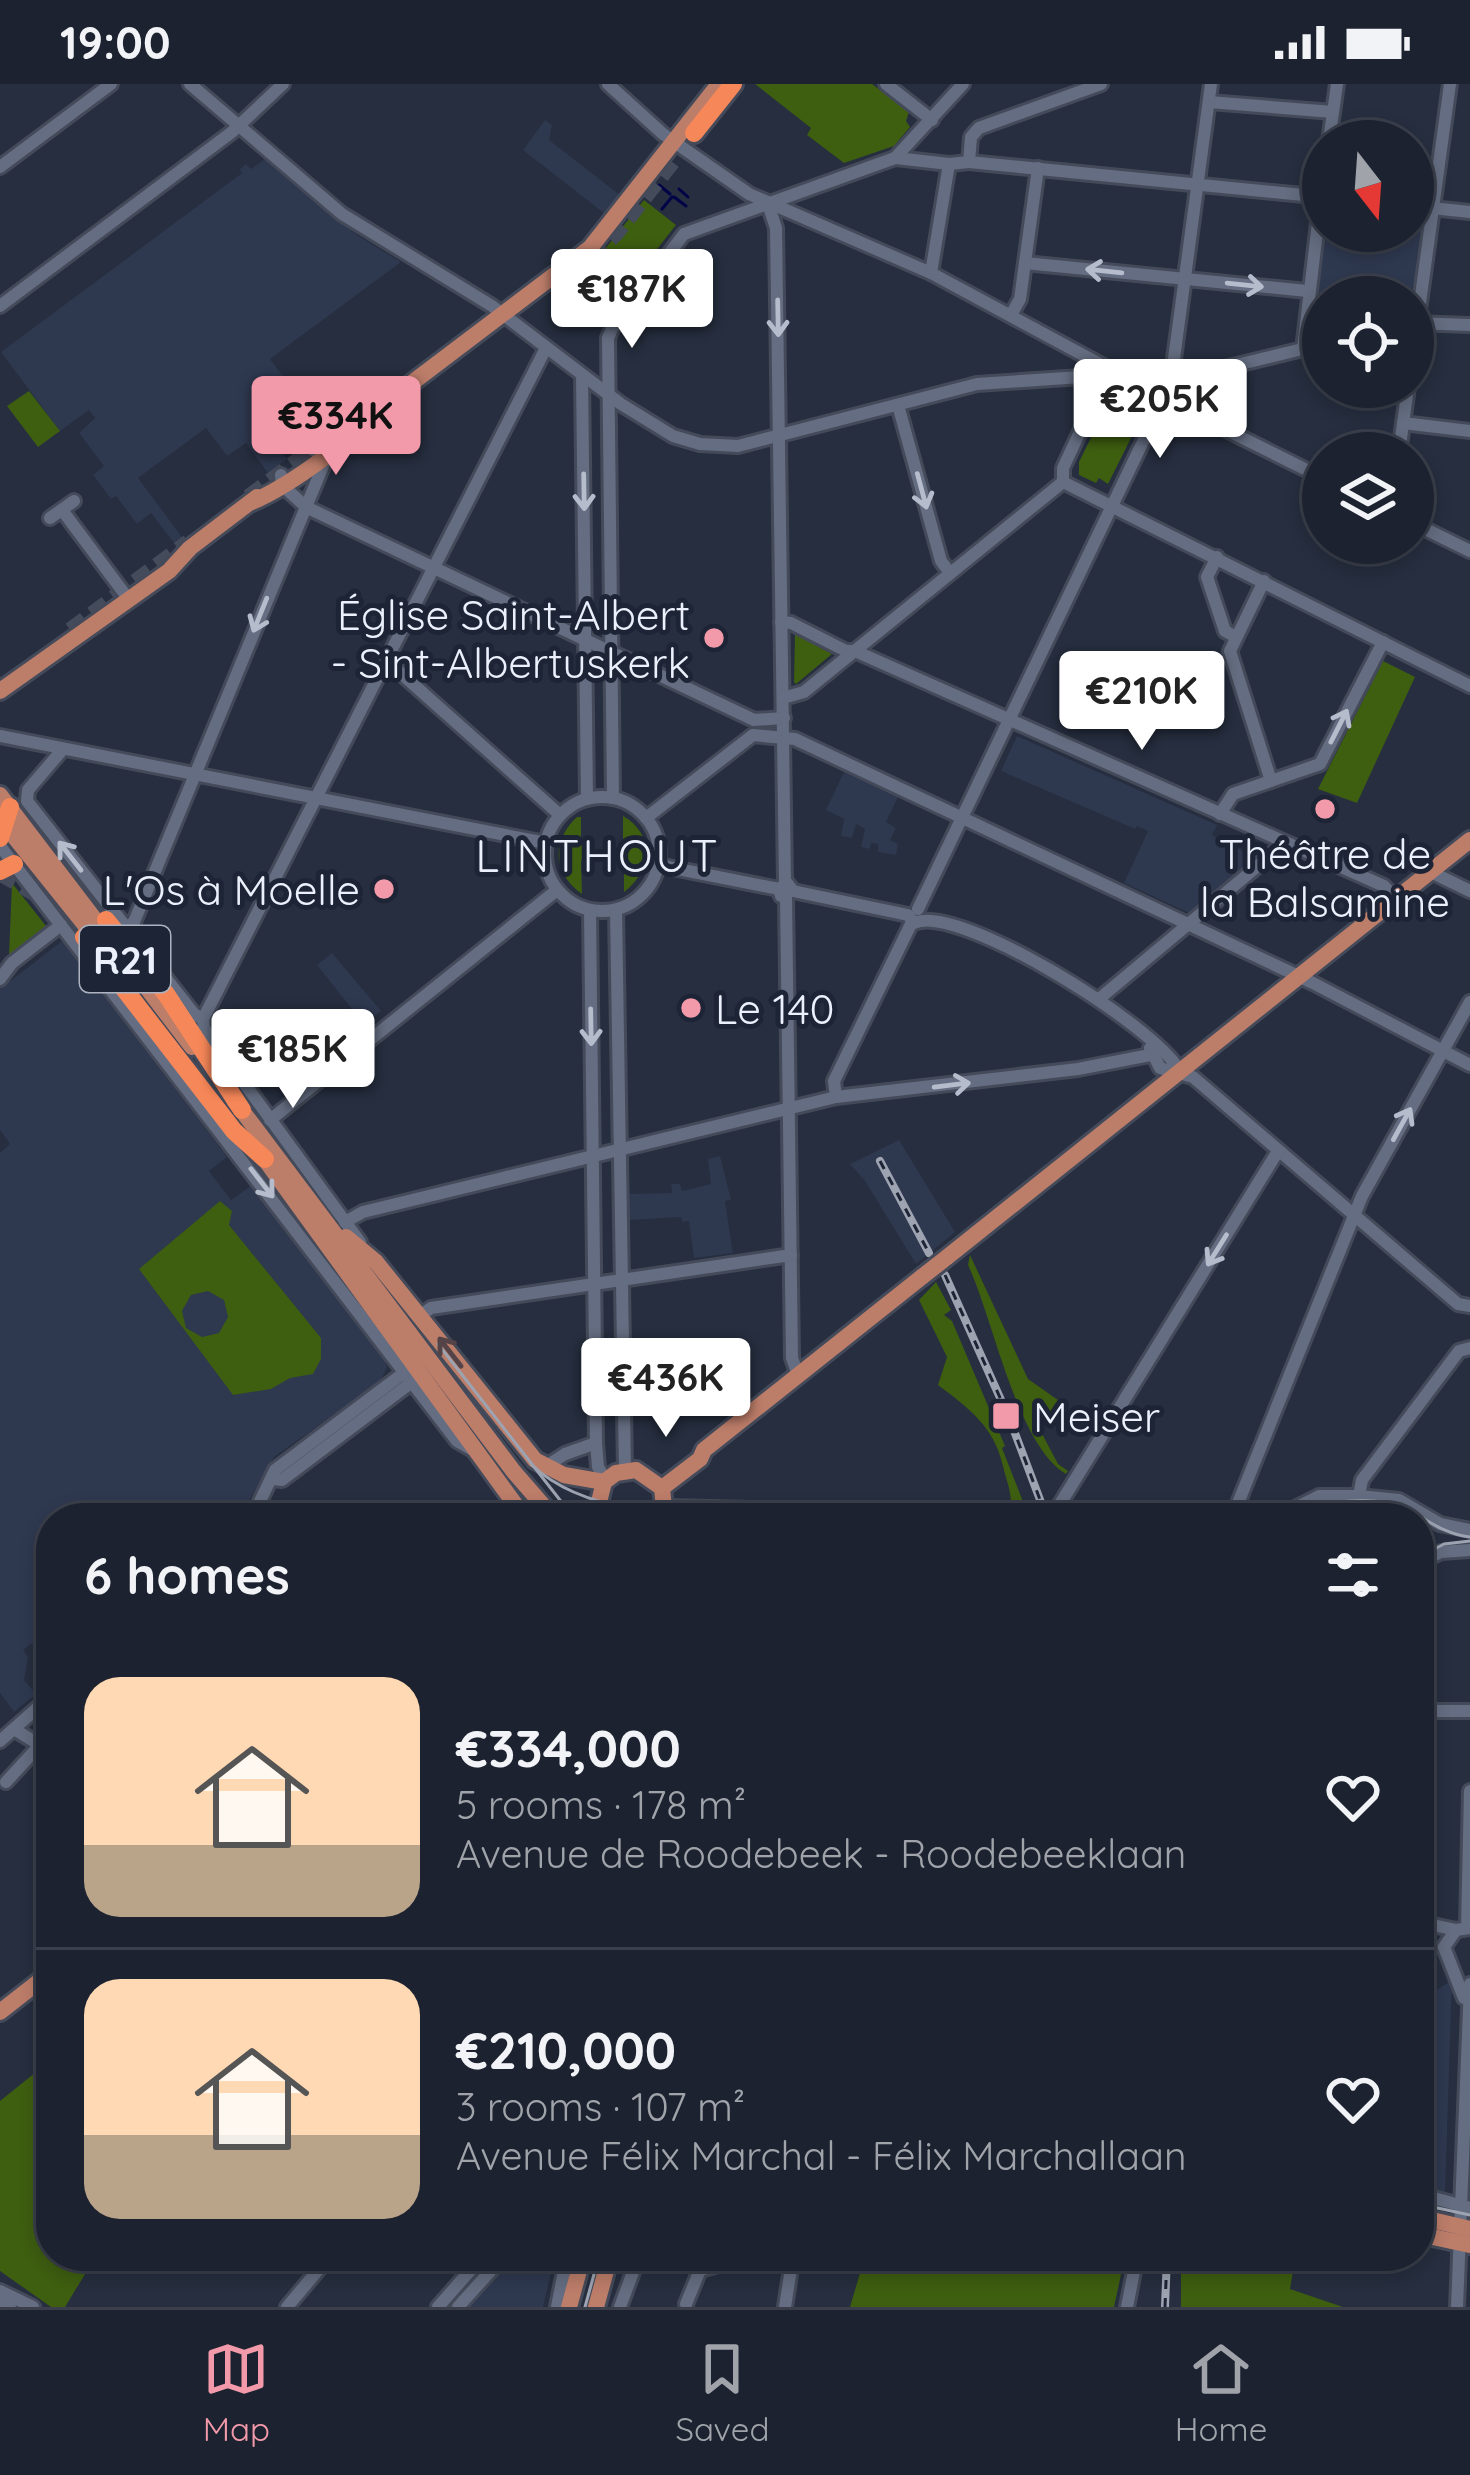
<!DOCTYPE html>
<html lang="en">
<head>
<meta charset="utf-8">
<style>
	:root { --surface:#1c222f; --page:#252a37; --text:#f1f3f6; --muted:#a0a4aa; --line:#3a3f4b; --accent:#f39aaa }
	body { margin:0; font-family:Quicksand,sans-serif; background:var(--page); color:var(--text); height:100vh; display:flex; flex-direction:column; font-size:45px; white-space:nowrap }
	* { box-sizing:border-box; margin:0 }
	p { font-size:39px; color:var(--muted) }
	.icon { flex:none; width:66px; height:66px; fill:none; stroke:currentColor; stroke-width:2; stroke-linecap:round; stroke-linejoin:round }
	.map { position:relative; flex:1; overflow:hidden }
	.panel { position:absolute; left:36px; top:1419px; width:1398px; height:768px; display:flex; flex-direction:column; background:var(--surface); border-radius:48px; box-shadow:0 6px 18px #0003,0 0 0 3px var(--line) }
	.panel>* { flex:none }
	.needle { width:78px; rotate:163deg }
	.controls { position:absolute; left:1302px; top:36px; display:grid; gap:24px }
	.controls a { display:grid; place-items:center; width:132px; height:132px; border-radius:50%; background:var(--surface); box-shadow:0 6px 18px #0003,0 0 0 3px var(--line); font-size:60px }
	.price { position:absolute; translate:-50% -102px; padding:0 27px; border-radius:12px; background:#fff; color:#222; font-size:39px; line-height:78px; filter:drop-shadow(0 3px 6px #0008) }
	.price::after { content:''; position:absolute; left:50%; top:72px; width:36px; height:27px; margin-left:-18px; background:inherit; clip-path:polygon(0 0,100% 0,50% 100%) }
	.price.active { background:var(--accent); color:#111 }
	ul { padding:0; list-style:none }
	li { display:flex; align-items:center; gap:36px; height:300px; padding:0 48px }
	li+li { border-top:3px solid var(--line) }
	li span { display:grid; place-items:center; flex:none; width:336px; height:240px; border-radius:36px; color:#555 }
	li>.icon { margin-inline-start:auto }
	span .icon { width:144px; height:144px; fill:#fffc; stroke-width:1 }
	li b { font-size:51px }
	h2 { display:flex; justify-content:space-between; align-items:center; height:144px; padding:0 48px; font-size:51px }
	.status { display:flex; justify-content:space-between; align-items:center; height:84px; padding:0 60px; background:var(--surface); direction:ltr }
	.status svg { height:33px; fill:currentColor }
	.tabs { display:flex; justify-content:space-around; align-items:center; height:168px; border-top:3px solid var(--line); background:var(--surface); font-size:33px; color:var(--muted) }
	.tabs a { display:grid; justify-items:center; gap:6px }
	.tabs .active { color:var(--accent) }
	.map>svg:first-child { display:block }
	.built { fill:#2e384f }
	.green { fill:#3e5e10; fill-rule:evenodd }
	.lines { fill:none; stroke-linecap:round; stroke-linejoin:round }
	.stream { stroke:#000347; stroke-width:3 }
	.highway-tunnel { stroke:#444b5b; stroke-width:18; stroke-dasharray:18 9; stroke-linecap:butt }
	.minor-casing { stroke:#444a59; stroke-width:18 }
	.major-casing { stroke:#444a59; stroke-width:22 }
	.highway-casing { stroke:#444a59; stroke-width:24 }
	.minor { stroke:#646d81; stroke-width:12 }
	.major { stroke:#bc7d69; stroke-width:16 }
	.highway { stroke:#f68759; stroke-width:18 }
	.tram { stroke:#9da3b1; stroke-width:3 }
	.rail-casing { stroke:#9da3b1; stroke-width:8 }
	.rail { stroke:#1c2435; stroke-width:3; stroke-dasharray:9; stroke-linecap:butt }
	.major-bridge-casing { stroke:#444a59; stroke-width:22; stroke-linecap:butt }
	.major-bridge { stroke:#bc7d69; stroke-width:16 }
	.oneway { stroke:#b5bccb }
	.oneway2 { stroke:#544347 }
	.poi-dot { fill:#f39aaa; stroke:#1c2435; stroke-width:4.5 }
	.labels { text-anchor:middle; dominant-baseline:central; stroke-width:10; stroke-linejoin:round; paint-order:stroke }
	.shield { fill:#1c2435; stroke:#adb3c0; stroke-width:3 }
	.shield-label { font-size:39px; font-weight:bold; fill:#ebf0fc }
	.poi-label { font-size:42px; fill:#ebf0fc; stroke:#1c2435; text-anchor:end }
	.neighbourhood-label { font-size:45px; letter-spacing:3px; fill:#ebf0fc; stroke:#1c2435 }
</style>
</head>
<body>
<div class="status"><b>19:00</b><svg viewBox="0 0 49 12"><path d="M0 12V9h3v3zM5 12V6h3v6zM10 12V3h3v9zM15 12V0h3v12zM26 1h20v11H26zM47 4h2v5h-2z"/></svg></div>
<div class="map">
<svg width="1470" height="2223" viewBox="0 0 1470 2223">
	<rect width="100%" height="100%" fill="#262e3f"/>
	<g class="built">
		<polygon points="545,36 552,41 549,56 620,111 605,130 523,66"/>
		<polygon points="265,75 357,151 401,178 270,275 285,295 260,314 275,336 265,345 287,375 268,389 246,359 227,372 206,344 138,394 182,453 174,459 151,429 137,440 116,412 111,415 93,391 104,382 79,349 95,334 89,326 60,347 1,268 242,89 240,85 246,80 251,85"/>
		<polygon points="1413,133 1423,134 1413,213 1323,213 1323,252 1313,254 1324,147 1413,147"/>
		<polygon points="1017,652 1217,741 1212,751 1256,774 1189,829 1124,799 1148,747 1137,742 1135,745 1001,687"/>
		<polygon points="844,688 898,713 886,738 896,744 890,756 898,760 896,771 878,768 878,760 871,759 870,765 861,763 865,745 856,740 852,754 841,752 844,735 826,726"/>
		<polygon points="62,857 227,1073 209,1087 231,1116 252,1101 383,1272 387,1283 380,1298 274,1373 239,1434 213,1420 195,1434 51,1434 51,1545 23,1566 28,1573 24,1596 36,1610 14,1628 0,1609 0,1069 10,1060 0,1046 0,905"/>
		<polygon points="332,869 381,927 364,940 317,881"/>
		<polygon points="899,1056 955,1148 916,1180 865,1097 850,1080"/>
		<polygon points="720,1072 731,1116 725,1117 733,1169 694,1174 689,1137 682,1138 681,1133 629,1136 628,1110 672,1109 671,1100 680,1100 682,1107 711,1100 708,1075"/>
		<polygon points="1452,1896 1445,2109 1419,2104 1419,1917"/>
		<polygon points="515,2172 555,2172 543,2223 470,2223"/>
	</g>
	<g class="green">
		<polygon points="755,0 872,0 909,28 906,37 910,43 894,62 844,79 807,51 811,44"/>
		<polygon points="644,116 676,141 598,240 565,215"/>
		<polygon points="29,307 60,347 38,363 7,322"/>
		<polygon points="1126,307 1142,316 1146,324 1108,400 1099,394 1096,399 1079,391 1079,378 1111,313"/>
		<polygon points="795,550 832,570 796,600 794,598"/>
		<polygon points="1383,577 1415,593 1357,719 1318,705"/>
		<path d="M623 732C655 750 652 787 624 808V773L618 776V763L623 757Z"/>
		<path d="M577 733H581V761L587 757V771L581 777 582 810C553 789 551 757 577 733Z"/>
		<polygon points="12,799 46,842 9,871"/>
		<path d="M220 1117 232 1127 229 1141 321 1254V1275L313 1290 290 1294 271 1305 233 1311 139 1185ZM208 1207 224 1216 228 1233 219 1249 202 1253 186 1244 182 1227 191 1211Z"/>
		<path d="M970 1171 1028 1295 1058 1316 1053 1323 1058 1327 1039 1344 1058 1380 1068 1387 1066 1390C1017 1361 993 1234 968 1181Z"/>
		<path d="M936 1198 951 1226 944 1231 952 1237 1005 1362 1002 1364 1024 1420H1011C1011 1405 1006 1396 1003 1382 994 1343 970 1325 938 1301L947 1273 919 1216Z"/>
		<polygon points="1329,1420 1392,1424 1414,1434 1291,1434"/>
		<polygon points="51,1976 51,2172 96,2172 65,2223 51,2223 0,2187 0,2017"/>
		<polygon points="865,2172 1125,2172 1114,2223 850,2223"/>
		<polygon points="1181,2172 1250,2172 1293,2187 1290,2205 1343,2223 1181,2223"/>
	</g>
	<g class="lines">
		<g class="stream">
			<polyline points="659,101 670,110"/>
			<polyline points="679,105 688,113"/>
			<polyline points="674,113 686,122"/>
			<polyline points="662,125 672,113"/>
		</g>
		<g class="highway-tunnel">
			<polyline points="590,173 616,148 694,49"/>
			<polyline points="249,414 386,312"/>
			<polyline points="71,547 189,459"/>
			<polyline points="58,781 106,836"/>
			<polyline points="0,788 43,813 84,853"/>
		</g>
		<g class="minor-casing">
			<g id="minor">
				<polyline points="190,0 342,130 492,222 621,320 673,352 700,360 738,362 977,300 1081,293 1095,278"/>
				<polyline points="608,0 663,50 749,110 931,189 1174,320 1323,394"/>
				<polyline points="886,0 932,36"/>
				<polyline points="1209,18 1333,28"/>
				<polyline points="1329,57 1337,0"/>
				<polyline points="896,74 949,80 969,78 971,53 979,44 1101,0"/>
				<polyline points="969,78 1323,113"/>
				<polyline points="0,83 111,0"/>
				<polyline points="768,120 776,144 785,799"/>
				<polyline points="1413,122 1470,128"/>
				<polyline points="1025,179 1307,207"/>
				<polyline points="931,189 949,80"/>
				<polyline points="0,222 232,48 283,0"/>
				<polyline points="1011,231 1020,215 1038,84"/>
				<polyline points="1413,239 1470,241"/>
				<polyline points="1303,265 1323,97"/>
				<polyline points="1413,270 1450,0"/>
				<polyline points="582,291 587,715"/>
				<polyline points="1171,297 1211,0"/>
				<polyline points="1157,311 1171,297 1323,260"/>
				<polyline points="898,321 941,477 950,489"/>
				<polyline points="1403,339 1470,347"/>
				<polyline points="1399,369 1408,303"/>
				<polyline points="281,391 282,401 306,423 754,636 784,634"/>
				<polyline points="1063,398 1470,602"/>
				<polyline points="1063,398 1063,384 1109,286"/>
				<polyline points="62,426 124,509"/>
				<polyline points="50,434 74,417"/>
				<polyline points="1413,439 1470,467"/>
				<polyline points="1217,473 1207,493 1225,547 1236,553"/>
				<polyline points="1264,497 1230,567 1271,697"/>
				<polyline points="781,538 791,539 846,567 855,567 1384,802 1395,814"/>
				<polyline points="386,576 560,731"/>
				<polyline points="783,614 804,608 1063,398"/>
				<polyline points="0,652 546,759"/>
				<polyline points="63,665 28,706 27,717 194,930 203,935"/>
				<circle cx="602" cy="770" r="57"/>
				<polyline points="613,714 608,254 612,245 684,150 895,74 963,0"/>
				<polyline points="1220,730 1233,710 1320,680 1383,558"/>
				<polyline points="646,734 753,651 795,655 1313,899 1470,981"/>
				<polyline points="0,762 457,1357 471,1365"/>
				<polyline points="658,781 779,805 781,812"/>
				<polyline points="1429,787 1470,807"/>
				<path d="M779 805 787 799 793 807 908 831 914 839C958 818 1156 943 1179 986"/>
				<polyline points="786,813 792,1274 798,1291"/>
				<polyline points="918,825 1164,314"/>
				<polyline points="590,826 596,1359 598,1383 606,1397"/>
				<polyline points="616,826 625,1387"/>
				<polyline points="126,844 134,838 323,382 323,371 313,366"/>
				<polyline points="0,895 12,879 61,841"/>
				<polyline points="1099,915 1278,765 1282,757"/>
				<polyline points="1150,964 1160,984 1193,993 1458,1220 1470,1222"/>
				<polyline points="836,1013 834,997 912,838"/>
				<polyline points="270,1036 557,806"/>
				<polyline points="345,1138 363,1128 836,1013 1078,985 1150,971"/>
				<polyline points="360,1158 204,944 203,935 546,264"/>
				<polyline points="421,1231 431,1224 791,1171"/>
				<polyline points="545,1383 565,1370 596,1359"/>
				<polyline points="273,1395 282,1396 412,1298"/>
				<polyline points="1359,1412 1362,1396 1459,1267 1470,1264"/>
				<polyline points="667,1423 1168,1434"/>
				<polyline points="1052,1433 1278,1067"/>
				<polyline points="252,1434 275,1386 405,1288"/>
				<polyline points="1232,1434 1362,1112 1470,918"/>
				<polyline points="1275,1434 1319,1412 1359,1412 1399,1416 1440,1440 1470,1446"/>
				<polyline points="1419,1479 1441,1468 1470,1466"/>
				<polyline points="1419,1627 1470,1627"/>
				<polyline points="14,1645 51,1668"/>
				<polyline points="0,1657 51,1612"/>
				<polyline points="6,1698 39,1662"/>
				<polyline points="1419,1838 1456,1846"/>
				<polyline points="1467,1843 1470,1707"/>
				<polyline points="1464,1914 1444,1863 1456,1846 1470,1844"/>
				<polyline points="1419,2110 1470,2124"/>
				<polyline points="0,2207 33,2223"/>
				<polyline points="0,2215 10,2223"/>
				<polyline points="686,2220 700,2186 751,2172"/>
				<polyline points="287,2223 330,2172"/>
				<polyline points="438,2223 483,2172"/>
				<polyline points="458,2223 504,2172"/>
				<polyline points="557,2223 567,2172"/>
				<polyline points="620,2223 639,2172"/>
				<polyline points="785,2223 793,2172"/>
				<polyline points="1127,2223 1137,2172"/>
				<polyline points="1457,2223 1470,1900"/>
			</g>
		</g>
		<g class="major-casing">
			<g id="major">
				<path d="M252 418C293 400 355 354 384 320L590 164 719 0"/>
				<polyline points="0,607 169,487 190,464 257,413"/>
				<polyline points="0,711 192,963"/>
				<polyline points="0,735 89,846"/>
				<polyline points="234,1016 514,1388 554,1434"/>
				<polyline points="258,1066 525,1434"/>
				<polyline points="346,1153 376,1178 535,1376 564,1391 604,1398"/>
				<polyline points="946,1174 1470,756"/>
				<polyline points="662,1404 700,1375 704,1366 923,1192"/>
				<polyline points="595,1434 604,1398 616,1389 636,1386 662,1404 665,1434"/>
				<polyline points="0,1928 51,1888"/>
				<polyline points="1419,2133 1470,2145"/>
				<polyline points="1419,2150 1470,2161"/>
				<polyline points="569,2223 583,2172"/>
				<polyline points="596,2223 610,2172"/>
			</g>
		</g>
		<g class="highway-casing">
			<g id="highway">
				<polyline points="694,49 733,0"/>
				<polyline points="0,754 10,723"/>
				<polyline points="0,787 14,780"/>
				<polyline points="106,836 166,910 242,1026"/>
				<polyline points="84,853 234,1047 265,1075"/>
			</g>
		</g>
		<use href="#minor" class="minor"/>
		<use href="#major" class="major"/>
		<use href="#highway" class="highway"/>
		<g class="tram">
			<polyline points="438,1260 574,1434"/>
			<path d="M532 1381C588 1435 697 1432 770 1434"/>
			<path d="M1287 1434C1317 1416 1377 1410 1409 1426 1431 1438 1444 1450 1470 1453"/>
			<polyline points="1419,1473 1444,1460 1470,1457"/>
			<polyline points="1419,2120 1470,2131"/>
			<polyline points="585,2223 599,2172"/>
		</g>
		<g class="rail-casing">
			<g id="rail">
				<polyline points="880,1077 929,1169"/>
				<polyline points="945,1191 1010,1336 1042,1421"/>
				<polyline points="1165,2223 1167,2172"/>
			</g>
		</g>
		<use href="#rail" class="rail"/>
		<g class="major-bridge-casing">
			<polyline id="major-bridge" points="923,1192 946,1174"/>
		</g>
		<use href="#major-bridge" class="major-bridge"/>
	</g>
	<defs><path id="oneway-shaft" d="M-6 0H5M1.5-3L5.5 0L1.5 3" fill="none" stroke-width="1.6" stroke-linecap="round" stroke-linejoin="round" transform="scale(3)"/></defs>
	<g class="oneway">
		<use href="#oneway-shaft" transform="translate(1104 187) rotate(-174)"/>
		<use href="#oneway-shaft" transform="translate(1245 201) rotate(6)"/>
		<use href="#oneway-shaft" transform="translate(778 234) rotate(89)"/>
		<use href="#oneway-shaft" transform="translate(922 407) rotate(75)"/>
		<use href="#oneway-shaft" transform="translate(584 408) rotate(89)"/>
		<use href="#oneway-shaft" transform="translate(260 531) rotate(112)"/>
		<use href="#oneway-shaft" transform="translate(1339 642) rotate(-63)"/>
		<use href="#oneway-shaft" transform="translate(70 772) rotate(-128)"/>
		<use href="#oneway-shaft" transform="translate(591 943) rotate(89)"/>
		<use href="#oneway-shaft" transform="translate(952 1001) rotate(-7)"/>
		<use href="#oneway-shaft" transform="translate(1402 1040) rotate(-61)"/>
		<use href="#oneway-shaft" transform="translate(262 1099) rotate(52)"/>
		<use href="#oneway-shaft" transform="translate(1217 1166) rotate(122)"/>
	</g>
	<use class="oneway2" href="#oneway-shaft" transform="translate(450 1268) rotate(-128)"/>
	<g class="poi-dot">
		<circle cx="714" cy="554" r="12"/>
		<circle cx="1325" cy="725" r="12"/>
		<circle cx="384" cy="805" r="12"/>
		<circle cx="691" cy="924" r="12"/>
		<rect x="991" y="1317" width="30" height="30" rx="6"/>
	</g>
	<g class="labels">
		<rect class="shield" x="80" y="842" width="90" height="66" rx="9"/>
		<g class="shield-label">
			<text x="125" y="875">R21</text>
		</g>
		<g class="poi-label">
			<text x="690" y="530">Église Saint-Albert<tspan x="690" dy="48">- Sint-Albertuskerk</tspan></text>
			<text x="1325" y="769" text-anchor="middle">Théâtre de<tspan x="1325" dy="48">la Balsamine</tspan></text>
			<text x="360" y="805">L'Os à Moelle</text>
			<text x="715" y="924" text-anchor="start">Le 140</text>
			<text x="1033" y="1332" text-anchor="start">Meiser</text>
		</g>
		<g class="neighbourhood-label">
			<text x="598" y="771">LINTHOUT</text>
		</g>
	</g>
</svg>
<div class="controls">
<a><svg class="needle" viewBox="-14 -14 28 28"><path d="M0-13l5 13h-10z" fill="#e53935"/><path d="M0 13l5-13h-10z" fill="#a0a4aa"/></svg></a>
<a><svg class="icon" aria-label="locate" viewBox="0 0 24 24"><circle cx="12" cy="12" r="6"/><path d="M12 2v4M12 18v4M2 12h4M18 12h4"/></svg></a>
<a><svg class="icon" aria-label="layers" viewBox="0 0 24 24"><path d="M12 4l9 5-9 5-9-5zM3 14l9 5 9-5"/></svg></a>
</div>
<b class="price" style="left:632px;top:267px">€187K</b>
<b class="price" style="left:1160px;top:377px">€205K</b>
<b class="price active" style="left:336px;top:394px">€334K</b>
<b class="price" style="left:1142px;top:669px">€210K</b>
<b class="price" style="left:293px;top:1027px">€185K</b>
<b class="price" style="left:666px;top:1356px">€436K</b>
<section class="panel">
<h2>6 homes<svg class="icon" aria-label="filters" viewBox="0 0 24 24"><path d="M4 7h16M4 17h16"/><circle cx="9" cy="7" r="2"/><circle cx="15" cy="17" r="2"/></svg></h2>
<ul>
<li><span style="background:linear-gradient(#ffd9b3 70%,#b9a48a 0)"><svg class="icon" aria-label="home" viewBox="0 0 24 24"><path d="M3 11l9-7 9 7M6 9v11h12V9"/></svg></span><div><b>€334,000</b><p>5 rooms · 178 m²</p><p>Avenue de Roodebeek - Roodebeeklaan</p></div><svg class="icon" aria-label="heart" viewBox="0 0 24 24"><path d="M12 20l-8-8c-3-5 5-10 8-4 3-6 11-1 8 4z"/></svg></li>
<li><span style="background:linear-gradient(#ffd9b3 65%,#b9a48a 0)"><svg class="icon" aria-label="home" viewBox="0 0 24 24"><path d="M3 11l9-7 9 7M6 9v11h12V9"/></svg></span><div><b>€210,000</b><p>3 rooms · 107 m²</p><p>Avenue Félix Marchal - Félix Marchallaan</p></div><svg class="icon" aria-label="heart" viewBox="0 0 24 24"><path d="M12 20l-8-8c-3-5 5-10 8-4 3-6 11-1 8 4z"/></svg></li>
</ul>
</section>
</div>
<nav class="tabs">
<a class="active"><svg class="icon" aria-label="map" viewBox="0 0 24 24"><path d="M3 6l6-2 6 2 6-2v14l-6 2-6-2-6 2zM9 4v14M15 6v14"/></svg>Map</a>
<a><svg class="icon" aria-label="saved" viewBox="0 0 24 24"><path d="M7 4h10v16l-5-4-5 4z"/></svg>Saved</a>
<a><svg class="icon" aria-label="home" viewBox="0 0 24 24"><path d="M3 11l9-7 9 7M6 9v11h12V9"/></svg>Home</a>
</nav>
</body>
</html>
